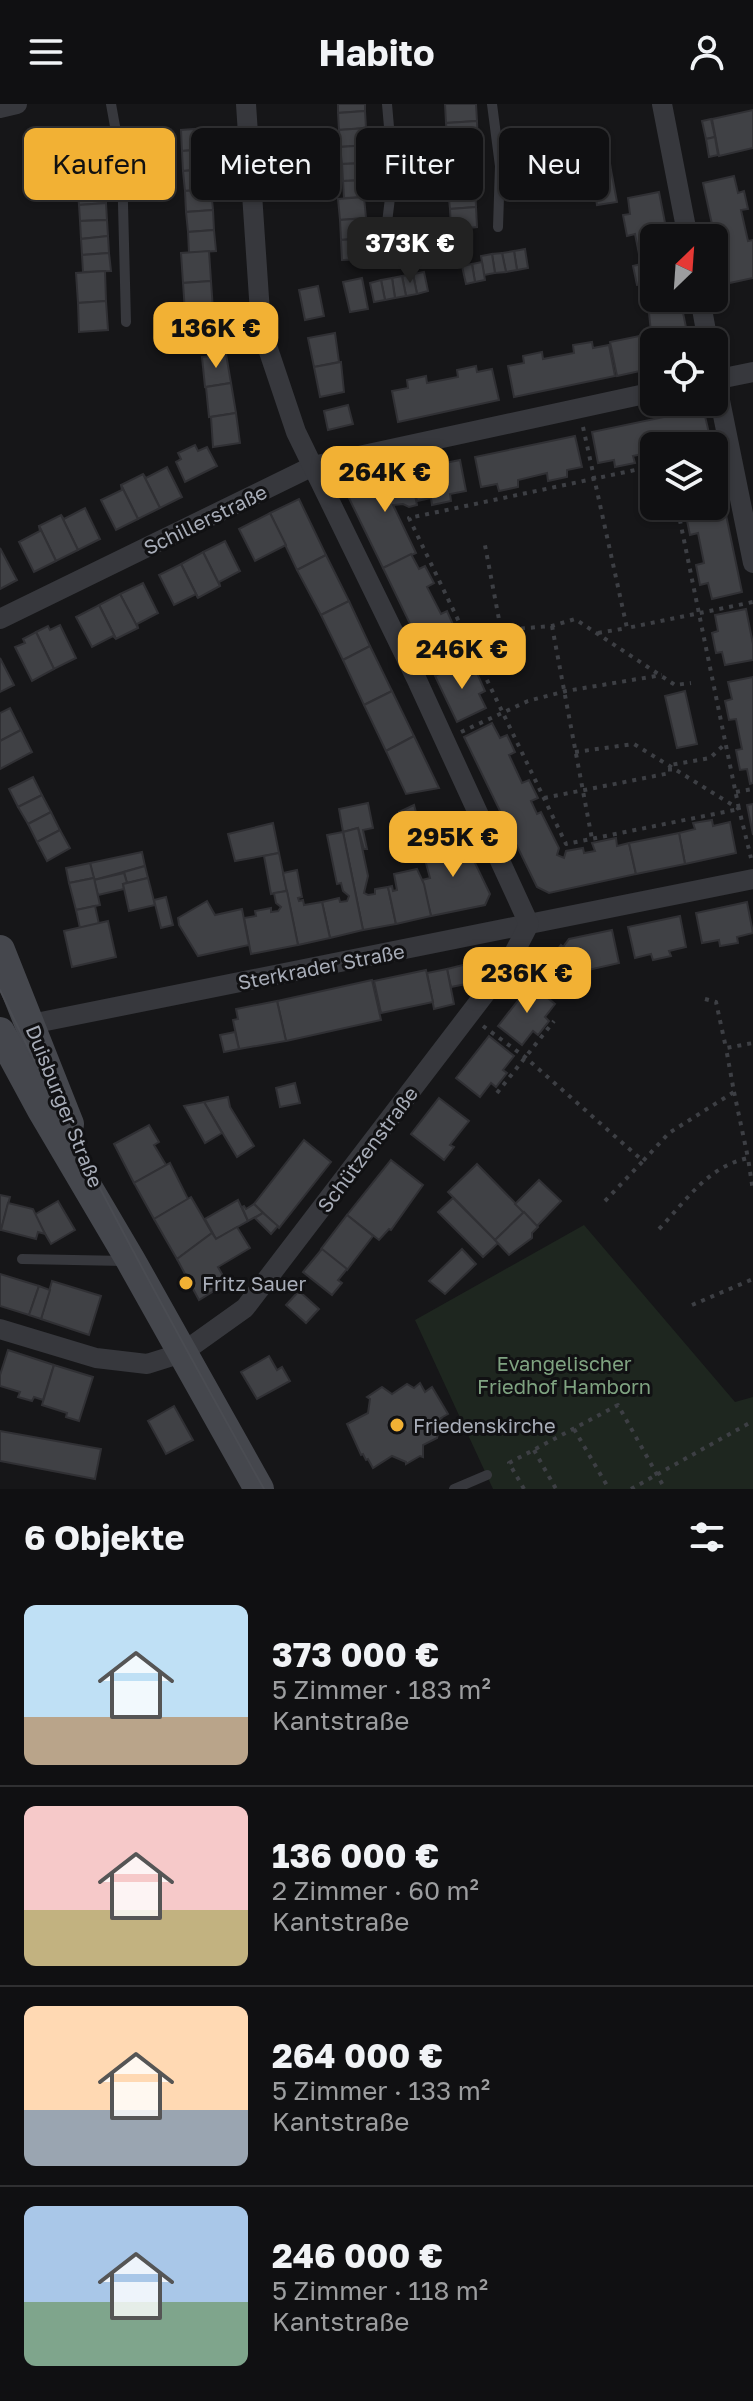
<!DOCTYPE html>
<html lang="de">
<head>
<meta charset="utf-8">
<style>
	:root { --surface:#101012; --page:#1e1e20; --text:#f1f3f6; --muted:#9c9d9f; --line:#303032; --accent:#f2b134 }
	body { margin:0; font-family:"Golos Text",sans-serif; background:var(--page); color:var(--text); height:100vh; display:flex; flex-direction:column; font-size:30px; white-space:nowrap }
	* { box-sizing:border-box; margin:0 }
	p { font-size:26px; color:var(--muted) }
	.icon { flex:none; width:44px; height:44px; fill:none; stroke:currentColor; stroke-width:2; stroke-linecap:round; stroke-linejoin:round }
	.map { position:relative; height:1385px; overflow:hidden }
	.side { display:flex; flex-direction:column; background:var(--surface); flex:1 }
	.side>* { flex:none }
	.guide { position:absolute; left:24px; top:24px; width:706px; height:72px; display:flex; gap:16px }
	.needle { width:52px; rotate:25deg }
	.controls { position:absolute; left:640px; top:120px; display:grid; gap:16px }
	.controls a { display:grid; place-items:center; width:88px; height:88px; border-radius:12px; background:var(--surface); box-shadow:0 2px 6px #0004,0 0 0 2px var(--line); font-size:40px }
	.price { position:absolute; translate:-50% -68px; padding:0 18px; border-radius:16px; background:var(--accent); color:#111; font-size:26px; line-height:52px; filter:drop-shadow(0 2px 4px #0008) }
	.price::after { content:''; position:absolute; left:50%; top:48px; width:24px; height:18px; margin-left:-12px; background:inherit; clip-path:polygon(0 0,100% 0,50% 100%) }
	.price.active { background:#222; color:#fff }
	ul { padding:0; list-style:none }
	li { display:flex; align-items:center; gap:24px; height:200px; padding:0 24px }
	li+li { border-top:2px solid var(--line) }
	li span { display:grid; place-items:center; flex:none; width:224px; height:160px; border-radius:12px; color:#555 }
	li>.icon { margin-inline-start:auto }
	span .icon { width:96px; height:96px; fill:#fffc; stroke-width:1 }
	li b { font-size:34px }
	h2 { display:flex; justify-content:space-between; align-items:center; height:96px; padding:0 24px; font-size:34px }
	.chip { padding:0 28px; border-radius:12px; background:var(--surface); box-shadow:0 2px 6px #0004,0 0 0 2px var(--line); font-size:28px; line-height:72px }
	.chip.active { background:var(--accent); color:#111 }
	header { display:flex; justify-content:space-between; align-items:center; height:104px; padding:0 24px; background:var(--surface); font-size:36px; font-weight:700 }
	.map>svg:first-child { display:block }
	.green { fill:#1e261f }
	.building { fill:#404145; stroke:#303034; stroke-width:2 }
	.lines { fill:none; stroke-linecap:round; stroke-linejoin:round }
	.path { stroke:#3d3f44; stroke-width:4; stroke-dasharray:4 6; stroke-linecap:butt }
	.lane { stroke:#37383d; stroke-width:10 }
	.street { stroke:#37383d; stroke-width:20 }
	.secondary { stroke:#45474d; stroke-width:30 }
	.tram { stroke:#4a4c52; stroke-width:2 }
	.poi-dot { fill:#f2b134; stroke:#111113; stroke-width:3 }
	.labels { text-anchor:middle; dominant-baseline:central; stroke-width:6; stroke-linejoin:round; paint-order:stroke }
	.street-label { font-size:20px; fill:#a8adb8; stroke:#111113 }
	.poi-label { font-size:20px; fill:#a8adb8; stroke:#111113; text-anchor:start }
	.park-label { font-size:20px; fill:#7fa381; stroke:#111113 }
</style>
</head>
<body>
<header><svg class="icon" aria-label="menu" viewBox="0 0 24 24"><path d="M4 6h16M4 12h16M4 18h16"/></svg>Habito<svg class="icon" aria-label="person" viewBox="0 0 24 24"><circle cx="12" cy="8" r="4"/><path d="M4 21q1-7 8-7t8 7"/></svg></header>
<div class="map">
<svg width="753" height="1385" viewBox="0 0 753 1385">
	<rect width="100%" height="100%" fill="#161618"/>
	<polygon class="green" points="584,1121 735,1298 753,1293 753,1385 493,1385 415,1216"/>
	<g class="building">
		<polygon points="338,0 365,0 365,7 338,9"/>
		<polygon points="445,0 476,0 477,17 446,19"/>
		<polygon points="753,6 753,44 719,52 712,15"/>
		<polygon points="365,7 366,24 339,26 338,9"/>
		<polygon points="711,15 715,33 706,35 702,17"/>
		<polygon points="477,17 479,62 449,64 446,19"/>
		<polygon points="207,24 209,45 182,47 181,26"/>
		<polygon points="366,24 368,41 340,43 339,26"/>
		<polygon points="715,33 718,51 709,53 706,35"/>
		<polygon points="368,41 369,59 342,60 340,43"/>
		<polygon points="209,45 210,65 183,67 182,47"/>
		<polygon points="102,47 104,64 76,66 75,50"/>
		<polygon points="609,53 611,66 592,69 589,57"/>
		<polygon points="369,59 370,76 343,77 342,60"/>
		<polygon points="473,62 475,83 448,85 447,64"/>
		<polygon points="104,64 105,81 77,83 76,66"/>
		<polygon points="210,65 211,85 185,87 183,67"/>
		<polygon points="611,66 617,98 597,101 592,69"/>
		<polygon points="734,72 738,89 744,87 748,105 741,106 748,137 753,136 753,174 725,180 703,79"/>
		<polygon points="370,76 371,93 344,94 343,77"/>
		<polygon points="105,81 106,99 79,101 77,83"/>
		<polygon points="475,83 476,103 450,105 448,85"/>
		<polygon points="211,85 213,106 186,108 185,87"/>
		<polygon points="659,88 668,134 654,134 654,194 680,194 689,238 654,238 654,264 617,272 610,238 649,230 653,233 655,229 651,228 646,180 637,181 633,162 641,160 635,130 627,132 623,111 630,110 628,94"/>
		<polygon points="364,93 366,114 340,116 338,95"/>
		<polygon points="106,99 107,116 80,117 79,101"/>
		<polygon points="476,103 477,123 451,126 450,105"/>
		<polygon points="213,106 214,126 188,128 186,108"/>
		<polygon points="366,114 367,134 341,136 340,116"/>
		<polygon points="107,116 108,132 81,135 80,117"/>
		<polygon points="214,126 216,147 189,149 188,128"/>
		<polygon points="108,132 109,149 82,151 81,135"/>
		<polygon points="367,134 368,155 342,156 341,136"/>
		<polygon points="525,145 528,164 517,166 514,147"/>
		<polygon points="209,147 211,177 183,179 181,149"/>
		<polygon points="514,147 517,166 506,168 502,149"/>
		<polygon points="109,149 111,167 83,168 82,151"/>
		<polygon points="502,149 506,168 495,169 492,150"/>
		<polygon points="492,150 495,169 484,171 481,152"/>
		<polygon points="482,158 485,176 475,178 472,160"/>
		<polygon points="472,160 475,178 466,180 462,162"/>
		<polygon points="105,167 106,197 78,199 76,169"/>
		<polygon points="424,168 428,187 417,190 413,170"/>
		<polygon points="413,170 417,190 406,192 402,172"/>
		<polygon points="402,172 406,192 395,194 392,174"/>
		<polygon points="362,174 368,205 350,208 343,178"/>
		<polygon points="392,174 395,194 385,196 381,176"/>
		<polygon points="381,176 385,196 374,198 370,179"/>
		<polygon points="211,177 213,206 185,208 183,179"/>
		<polygon points="318,182 324,212 305,216 299,186"/>
		<polygon points="106,197 108,226 79,228 78,199"/>
		<polygon points="335,229 339,258 314,263 308,234"/>
		<polygon points="592,238 593,244 609,241 615,272 514,293 508,262 524,259 523,252 542,248 543,255 574,249 573,241"/>
		<polygon points="226,250 231,279 205,283 202,253"/>
		<polygon points="341,258 344,288 320,293 314,263"/>
		<polygon points="476,262 477,268 492,265 499,296 398,318 392,287 408,284 407,276 426,272 427,279 458,273 457,266"/>
		<polygon points="231,279 236,309 209,313 206,283"/>
		<polygon points="348,301 353,320 328,326 324,307"/>
		<polygon points="697,306 705,312 712,342 654,342 654,351 648,352 647,349 633,352 635,359 615,363 614,356 598,359 592,328"/>
		<polygon points="236,309 240,339 213,343 211,313"/>
		<polygon points="575,332 582,363 567,366 567,373 548,377 547,369 518,376 518,383 499,387 497,380 481,383 475,353"/>
		<polygon points="195,341 198,347 207,343 217,362 185,378 176,358 181,355 178,349"/>
		<polygon points="714,353 742,488 712,495 708,479 700,481 696,461 704,459 698,429 690,431 686,412 694,410 692,402 714,402"/>
		<polygon points="460,356 466,387 450,390 451,397 432,401 431,394 417,397 410,366"/>
		<polygon points="167,363 182,393 160,404 143,370 146,374"/>
		<polygon points="410,366 417,401 409,403 403,400 393,401 416,449 383,464 346,388 349,379"/>
		<polygon points="143,370 160,404 138,415 121,381"/>
		<polygon points="121,381 138,415 116,426 101,396 122,386"/>
		<polygon points="299,395 326,451 297,466 270,409"/>
		<polygon points="85,404 100,435 78,446 61,411 64,415"/>
		<polygon points="270,409 286,441 255,457 239,425"/>
		<polygon points="61,411 78,446 56,457 39,422"/>
		<polygon points="39,422 56,457 34,468 19,438 40,427"/>
		<polygon points="225,437 240,467 219,478 220,482 203,448"/>
		<polygon points="0,444 17,476 0,485"/>
		<polygon points="203,448 220,482 198,494 181,460"/>
		<polygon points="411,450 419,465 425,462 434,479 427,483 441,510 447,507 455,525 449,529 456,543 428,557 383,464"/>
		<polygon points="326,451 349,497 321,511 297,466"/>
		<polygon points="181,460 198,494 196,490 174,501 159,471"/>
		<polygon points="143,479 158,509 137,520 138,524 120,490"/>
		<polygon points="120,490 138,524 116,535 99,501"/>
		<polygon points="349,497 370,542 343,556 321,511"/>
		<polygon points="99,501 116,535 113,532 92,543 76,513"/>
		<polygon points="746,505 753,540 753,556 725,561 722,548 716,549 712,529 718,527 715,511"/>
		<polygon points="60,521 76,554 54,565 36,528 48,522 50,526"/>
		<polygon points="36,528 54,565 32,577 15,543 25,539 23,535"/>
		<polygon points="370,542 392,587 364,601 343,556"/>
		<polygon points="0,554 14,581 0,588"/>
		<polygon points="464,558 470,572 477,569 485,587 479,590 486,604 457,618 435,572"/>
		<polygon points="753,573 753,679 750,680 747,665 740,666 736,646 742,645 736,615 729,616 725,597 732,595 728,578"/>
		<polygon points="392,587 414,632 386,647 364,601"/>
		<polygon points="685,587 697,640 677,644 665,592"/>
		<polygon points="10,604 21,626 0,637 0,609"/>
		<polygon points="492,619 500,634 507,631 515,648 509,651 522,679 529,676 538,694 531,697 537,710 541,708 559,744 557,751 564,754 566,747 583,744 584,749 595,747 592,739 616,734 617,742 629,739 636,770 549,789 537,783 464,633"/>
		<polygon points="21,626 32,648 0,665 0,637"/>
		<polygon points="414,632 439,684 406,690 386,647"/>
		<polygon points="33,673 42,691 18,703 9,685"/>
		<polygon points="42,691 51,708 28,720 18,703"/>
		<polygon points="368,699 373,724 363,726 367,745 364,745 358,724 343,728 339,705"/>
		<polygon points="753,700 753,731 747,701"/>
		<polygon points="414,701 424,737 410,742 399,708"/>
		<polygon points="51,708 60,726 37,738 28,720"/>
		<polygon points="712,716 713,722 730,718 736,749 685,760 679,729 695,725 693,719"/>
		<polygon points="273,719 279,749 235,757 228,730"/>
		<polygon points="358,724 368,772 364,789 368,791 375,790 375,785 388,783 396,820 363,826 343,728"/>
		<polygon points="60,726 70,744 47,757 37,738"/>
		<polygon points="343,728 363,826 330,834 322,798 339,794 340,798 347,797 349,792 343,787 341,779 337,780 327,731"/>
		<polygon points="679,729 685,760 636,770 629,739"/>
		<polygon points="461,730 490,790 485,801 431,812 422,776 430,774 423,748"/>
		<polygon points="142,748 145,762 94,776 90,759"/>
		<polygon points="279,749 287,787 271,790 264,752"/>
		<polygon points="90,759 94,774 69,779 66,764"/>
		<polygon points="145,762 148,774 127,779 124,768"/>
		<polygon points="417,765 424,780 431,812 396,820 388,783 392,782 393,787 397,786 394,770"/>
		<polygon points="297,766 302,793 298,794 299,797 303,796 304,801 322,798 330,834 298,841 283,769"/>
		<polygon points="124,769 127,779 123,780 124,785 98,791 94,776"/>
		<polygon points="94,774 100,801 76,806 69,779"/>
		<polygon points="148,774 155,801 129,807 123,780"/>
		<polygon points="287,787 298,841 251,850 244,814 256,812 255,807 271,804 271,808 278,807 281,803 276,799 274,789"/>
		<polygon points="166,793 173,821 161,824 154,796"/>
		<polygon points="207,797 215,811 242,805 249,841 198,852 179,821 178,814"/>
		<polygon points="747,798 753,829 737,833 738,839 720,842 719,836 702,839 696,809"/>
		<polygon points="95,802 99,820 80,824 76,806"/>
		<polygon points="680,812 686,843 669,847 671,852 653,856 651,850 635,854 628,823"/>
		<polygon points="108,817 116,853 72,863 64,827"/>
		<polygon points="612,826 619,859 584,867 573,858 577,854 563,843 569,835"/>
		<polygon points="561,841 577,854 573,858 584,867 576,875 580,878 570,890 541,867"/>
		<polygon points="467,860 471,879 451,883 447,865"/>
		<polygon points="447,865 454,900 434,905 427,869"/>
		<polygon points="426,866 433,898 381,909 374,877"/>
		<polygon points="372,876 381,916 286,937 277,897"/>
		<polygon points="531,880 555,900 545,913 549,917 538,931 533,927 522,941 498,922"/>
		<polygon points="277,897 286,937 239,945 233,916 238,915 236,905"/>
		<polygon points="235,928 239,945 224,948 220,931"/>
		<polygon points="489,932 514,952 503,966 507,969 496,983 491,979 480,993 456,974"/>
		<polygon points="295,979 300,999 280,1003 276,984"/>
		<polygon points="228,993 230,1003 254,1042 237,1053 204,998"/>
		<polygon points="439,994 469,1017 450,1041 454,1043 444,1056 411,1030"/>
		<polygon points="204,998 222,1029 205,1039 184,1002"/>
		<polygon points="149,1021 159,1038 154,1041 166,1061 134,1079 114,1040"/>
		<polygon points="304,1036 331,1058 279,1124 254,1100"/>
		<polygon points="391,1056 423,1081 391,1126 389,1125 379,1136 347,1111"/>
		<polygon points="170,1059 188,1095 154,1115 134,1079"/>
		<polygon points="477,1060 524,1108 495,1136 448,1088"/>
		<polygon points="539,1076 561,1097 537,1122 515,1100"/>
		<polygon points="0,1091 10,1093 1,1126 0,1126"/>
		<polygon points="191,1093 212,1129 177,1155 154,1115"/>
		<polygon points="453,1094 498,1139 483,1153 438,1108"/>
		<polygon points="238,1096 248,1117 216,1135 205,1115"/>
		<polygon points="58,1097 75,1126 51,1140 34,1111"/>
		<polygon points="8,1099 33,1105 45,1130 38,1128 36,1135 1,1126"/>
		<polygon points="254,1100 263,1109 248,1117 242,1103 244,1102 246,1105"/>
		<polygon points="524,1108 538,1123 532,1129 532,1134 509,1151 495,1136"/>
		<polygon points="263,1109 278,1122 271,1130 255,1114"/>
		<polygon points="347,1111 373,1132 347,1166 321,1145"/>
		<polygon points="237,1123 250,1144 218,1163 227,1179 199,1196 177,1155 212,1129 216,1135"/>
		<polygon points="322,1145 347,1165 338,1176 342,1179 332,1191 303,1168"/>
		<polygon points="462,1145 476,1160 445,1190 429,1177"/>
		<polygon points="0,1170 39,1182 29,1211 0,1202"/>
		<polygon points="52,1177 101,1192 89,1231 41,1215"/>
		<polygon points="39,1182 50,1186 41,1215 29,1211"/>
		<polygon points="299,1187 319,1205 306,1219 286,1201"/>
		<polygon points="8,1246 54,1261 43,1296 34,1293 32,1297 18,1293 20,1288 0,1282 0,1271"/>
		<polygon points="269,1252 277,1266 282,1263 290,1277 257,1295 241,1268"/>
		<polygon points="54,1261 93,1273 79,1317 66,1313 67,1309 42,1301"/>
		<polygon points="420,1279 425,1288 432,1283 448,1310 441,1314 446,1322 439,1326 437,1334 423,1341 423,1353 420,1352 406,1360 406,1358 392,1352 373,1364 368,1355 366,1356 363,1350 361,1351 347,1320 368,1309 370,1295 367,1293 382,1283 392,1290 407,1280 414,1284"/>
		<polygon points="174,1302 193,1336 166,1350 148,1317"/>
		<polygon points="0,1327 101,1345 95,1375 0,1357"/>
	</g>
	<g class="lines">
		<g class="path">
			<polyline points="583,323 627,524 753,498"/>
			<polyline points="654,362 409,414 566,740 739,705 677,402"/>
			<polyline points="552,522 592,735"/>
			<polyline points="501,526 552,522 575,515 675,581 691,579"/>
			<polyline points="598,529 627,524"/>
			<polyline points="434,565 473,546 501,526 484,436"/>
			<polyline points="461,628 528,597 566,587 662,571"/>
			<polyline points="575,648 634,640 739,705 751,754"/>
			<polyline points="736,688 753,685"/>
			<polyline points="544,694 670,669 670,661 710,654 726,639"/>
			<polyline points="705,895 716,898 726,944 753,939"/>
			<polyline points="483,922 525,953 643,1057 669,1029 734,988 726,944"/>
			<polyline points="734,988 748,1054"/>
			<polyline points="497,989 554,917"/>
			<polyline points="605,1097 643,1057"/>
			<path d="M659 1125C687 1096 707 1063 748 1054L753 1087"/>
			<polyline points="692,1201 753,1175"/>
			<polyline points="574,1325 609,1385"/>
			<polyline points="534,1346 556,1385"/>
			<polyline points="524,1385 509,1359 618,1301 665,1385"/>
			<polyline points="631,1385 753,1317"/>
		</g>
		<g class="lane">
			<polyline points="111,0 122,61 126,218"/>
			<polyline points="492,0 500,62 498,123"/>
			<polyline points="383,152 393,69 387,0"/>
			<polyline points="22,1155 125,1157"/>
			<polyline points="454,1385 487,1371"/>
		</g>
		<g class="street">
			<polyline points="662,0 688,134"/>
			<polyline points="0,4 17,0"/>
			<polyline points="700,194 708,238"/>
			<polyline points="714,267 753,459"/>
			<polyline points="714,276 753,268"/>
			<polyline points="0,515 313,362 654,288"/>
			<polyline points="31,920 753,775"/>
			<polyline points="0,1225 96,1254 147,1260 182,1249 245,1204 510,857 529,820 416,574 296,328 261,224 246,0"/>
		</g>
		<g class="secondary">
			<polyline points="0,846 69,1020"/>
			<polyline points="0,928 42,1006 131,1157 259,1385"/>
		</g>
		<path class="tram" d="M0 886C82 1056 172 1221 264 1385"/>
	</g>
	<g class="poi-dot">
		<circle cx="186" cy="1179" r="8"/>
		<circle cx="397" cy="1321" r="8"/>
	</g>
	<g class="labels">
		<g class="street-label">
			<text transform="translate(205 415) rotate(-26)">Schillerstraße</text>
			<text transform="translate(321 862) rotate(-11)">Sterkrader Straße</text>
			<text transform="translate(65 1002) rotate(68)">Duisburger Straße</text>
			<text transform="translate(367 1045) rotate(-53)">Schützenstraße</text>
		</g>
		<g class="poi-label">
			<text x="202" y="1179">Fritz Sauer</text>
			<text x="413" y="1321">Friedenskirche</text>
		</g>
		<g class="park-label">
			<text x="564" y="1259">Evangelischer<tspan x="564" dy="23">Friedhof Hamborn</tspan></text>
		</g>
	</g>
</svg>
<div class="controls">
<a><svg class="needle" viewBox="-14 -14 28 28"><path d="M0-13l5 13h-10z" fill="#e53935"/><path d="M0 13l5-13h-10z" fill="#9c9d9f"/></svg></a>
<a><svg class="icon" aria-label="locate" viewBox="0 0 24 24"><circle cx="12" cy="12" r="6"/><path d="M12 2v4M12 18v4M2 12h4M18 12h4"/></svg></a>
<a><svg class="icon" aria-label="layers" viewBox="0 0 24 24"><path d="M12 4l9 5-9 5-9-5zM3 14l9 5 9-5"/></svg></a>
</div>
<b class="price active" style="left:410px;top:181px">373K €</b>
<b class="price" style="left:216px;top:266px">136K €</b>
<b class="price" style="left:385px;top:410px">264K €</b>
<b class="price" style="left:462px;top:587px">246K €</b>
<b class="price" style="left:453px;top:775px">295K €</b>
<b class="price" style="left:527px;top:911px">236K €</b>
<div class="guide">
<a class="chip active">Kaufen</a>
<a class="chip">Mieten</a>
<a class="chip">Filter</a>
<a class="chip">Neu</a>
</div>
</div>
<section class="side">
<h2>6 Objekte<svg class="icon" aria-label="filters" viewBox="0 0 24 24"><path d="M4 7h16M4 17h16"/><circle cx="9" cy="7" r="2"/><circle cx="15" cy="17" r="2"/></svg></h2>
<ul>
<li><span style="background:linear-gradient(#bfe0f5 70%,#b9a48a 0)"><svg class="icon" aria-label="home" viewBox="0 0 24 24"><path d="M3 11l9-7 9 7M6 9v11h12V9"/></svg></span><div><b>373 000 €</b><p>5 Zimmer · 183 m²</p><p>Kantstraße</p></div></li>
<li><span style="background:linear-gradient(#f6c9c9 65%,#c2b280 0)"><svg class="icon" aria-label="home" viewBox="0 0 24 24"><path d="M3 11l9-7 9 7M6 9v11h12V9"/></svg></span><div><b>136 000 €</b><p>2 Zimmer · 60 m²</p><p>Kantstraße</p></div></li>
<li><span style="background:linear-gradient(#ffd9b3 65%,#9aa5b1 0)"><svg class="icon" aria-label="home" viewBox="0 0 24 24"><path d="M3 11l9-7 9 7M6 9v11h12V9"/></svg></span><div><b>264 000 €</b><p>5 Zimmer · 133 m²</p><p>Kantstraße</p></div></li>
<li><span style="background:linear-gradient(#a9c7e8 60%,#7fa58c 0)"><svg class="icon" aria-label="home" viewBox="0 0 24 24"><path d="M3 11l9-7 9 7M6 9v11h12V9"/></svg></span><div><b>246 000 €</b><p>5 Zimmer · 118 m²</p><p>Kantstraße</p></div></li>
</ul>
</section>
</body>
</html>
